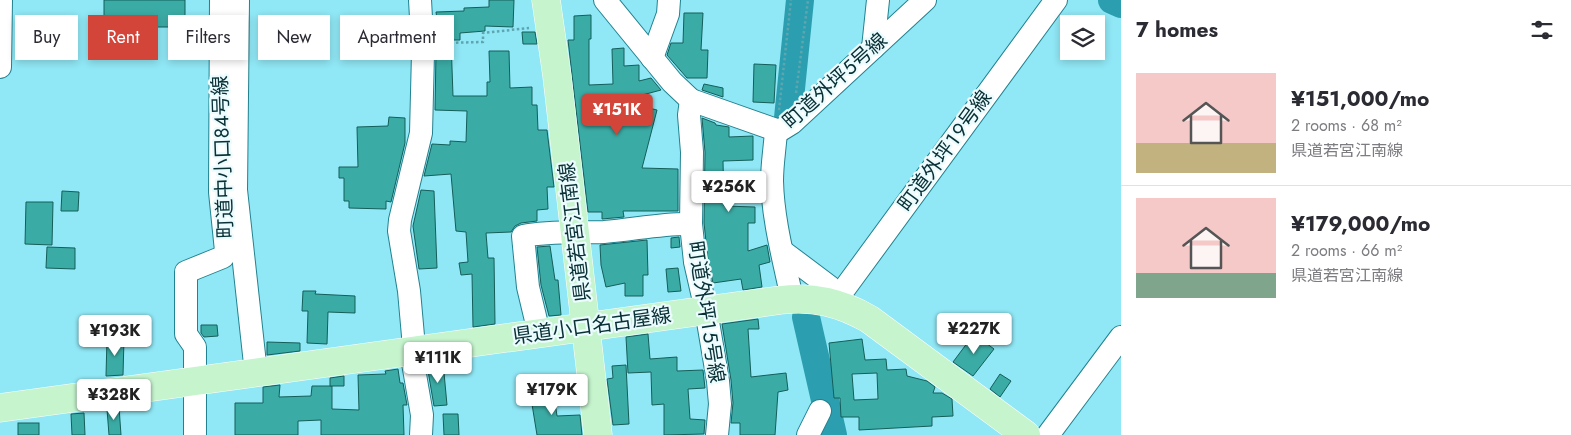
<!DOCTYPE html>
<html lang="en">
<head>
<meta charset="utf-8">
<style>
	:root { --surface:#fff; --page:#f7f7f7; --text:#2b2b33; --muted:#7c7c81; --line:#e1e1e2; --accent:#d34538 }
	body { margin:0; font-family:Jost,"Noto Sans JP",sans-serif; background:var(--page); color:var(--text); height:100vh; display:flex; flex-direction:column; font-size:19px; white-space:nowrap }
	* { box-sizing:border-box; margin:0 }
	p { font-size:16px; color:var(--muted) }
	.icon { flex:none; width:28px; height:28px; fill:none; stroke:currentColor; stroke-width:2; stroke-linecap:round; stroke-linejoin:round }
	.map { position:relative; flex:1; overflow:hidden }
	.drawer { display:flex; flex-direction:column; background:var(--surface); width:450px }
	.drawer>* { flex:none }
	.hud { position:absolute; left:15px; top:15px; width:475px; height:45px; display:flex; gap:10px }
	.tools { position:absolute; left:1060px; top:15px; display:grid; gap:10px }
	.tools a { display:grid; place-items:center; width:45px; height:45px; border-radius:0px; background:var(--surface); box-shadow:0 2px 8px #0003; font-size:25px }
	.price { position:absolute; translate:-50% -42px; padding:0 11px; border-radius:5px; background:#fff; color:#222; font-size:16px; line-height:32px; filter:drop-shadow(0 1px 2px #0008) }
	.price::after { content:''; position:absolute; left:50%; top:30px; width:15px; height:11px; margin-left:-8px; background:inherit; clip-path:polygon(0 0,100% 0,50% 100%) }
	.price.current { background:var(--accent); color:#fff }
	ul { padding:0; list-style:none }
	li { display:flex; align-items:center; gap:15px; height:125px; padding:0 15px }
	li+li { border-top:1px solid var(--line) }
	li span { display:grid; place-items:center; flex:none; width:140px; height:100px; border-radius:0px; color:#555 }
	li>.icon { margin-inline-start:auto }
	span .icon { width:60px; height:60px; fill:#fffc; stroke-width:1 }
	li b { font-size:21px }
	h2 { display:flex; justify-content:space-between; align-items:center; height:60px; padding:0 15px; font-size:21px }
	.pill { padding:0 18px; border-radius:0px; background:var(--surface); box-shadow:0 2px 8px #0003; font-size:18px; line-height:45px }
	.pill.current { background:var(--accent); color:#fff }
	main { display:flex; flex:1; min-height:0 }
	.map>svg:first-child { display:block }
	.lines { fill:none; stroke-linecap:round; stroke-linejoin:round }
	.river { stroke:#2b9faf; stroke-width:28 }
	.building { fill:#3baca5; stroke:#145e5a; fill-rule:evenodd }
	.minor-casing { stroke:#23828f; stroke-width:24 }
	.major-casing { stroke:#fff; stroke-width:29 }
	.path { stroke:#5fa5b0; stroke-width:2.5; stroke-dasharray:2.5 2.5; stroke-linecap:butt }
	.minor { stroke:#fff; stroke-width:22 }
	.major { stroke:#c5f4cd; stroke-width:28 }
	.labels { text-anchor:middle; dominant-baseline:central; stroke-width:4.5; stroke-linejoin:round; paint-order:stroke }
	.street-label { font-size:20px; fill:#083035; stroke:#ebfbfe }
</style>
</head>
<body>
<main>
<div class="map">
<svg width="1121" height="435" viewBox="0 0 1121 435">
	<rect width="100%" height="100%" fill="#90e7f5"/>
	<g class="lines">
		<g class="river">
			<polyline points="1112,0 1121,4"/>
			<polyline points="788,118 800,0"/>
			<polyline points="806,317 833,435"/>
		</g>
	</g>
	<g class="building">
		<rect x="104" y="0" width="81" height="27"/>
		<polygon points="489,0 514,0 513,27 485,26 485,31 460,33 460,40 451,40 453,96 487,96 487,82 490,82 489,51 509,51 510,88 532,87 532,105 537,105 538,130 547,130 554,187 547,187 548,209 537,210 537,221 521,223 515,226 511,232 486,233 488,258 494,258 495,324 473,327 472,274 461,275 459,263 468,262 466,232 456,231 451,174 424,176 432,144 450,145 450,141 466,142 467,111 435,110 436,53 434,19 437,19 436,12 464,11 464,8 489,7"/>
		<polygon points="684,13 703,13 701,50 708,50 707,78 687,78 667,55 671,43 683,43"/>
		<polygon points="591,15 591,39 589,39 589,85 613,84 612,49 624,48 624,66 639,65 639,81 651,78 661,90 620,101 657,110 642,168 678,169 678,211 623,211 624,217 602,219 602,212 588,212 568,40 574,40 574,16"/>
		<polygon points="383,24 408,25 409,36 383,36"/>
		<polygon points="522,32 535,32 537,44 523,44"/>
		<polygon points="754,64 776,65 774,103 753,102"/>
		<polygon points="704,84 723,88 723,97 702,90"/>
		<polygon points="389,117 405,118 405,143 391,202 386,201 386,209 349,208 349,201 344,201 344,178 339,178 339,167 358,167 357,127 388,126"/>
		<polygon points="702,118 715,123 716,125 729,127 729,137 753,136 753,160 723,161 724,206 755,207 755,223 748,223 748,251 767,245 770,262 759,265 762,287 743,290 741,279 713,283 708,260 704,223 705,152"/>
		<polygon points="421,190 434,191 437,268 419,269 413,226"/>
		<polygon points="62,191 79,192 78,211 61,211"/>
		<polygon points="26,202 53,202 52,245 25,244"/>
		<polygon points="679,237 680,247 671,248 671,238"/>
		<polygon points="647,240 648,275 643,275 643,296 625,296 625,283 606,287 601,265 600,245"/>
		<polygon points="550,246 555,280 558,280 561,315 549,316 541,285 537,247"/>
		<polygon points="47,247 75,248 75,269 46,268"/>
		<polygon points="678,268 681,291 668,292 666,269"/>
		<polygon points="303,291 316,291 315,294 355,296 355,313 328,312 327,344 307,343 308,311 302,311"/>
		<polygon points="758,319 759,329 748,329 751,377 786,373 788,390 778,392 775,435 740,435 740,423 731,423 733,403 731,380 722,324"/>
		<polygon points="201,325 217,325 218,336 204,337 201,333"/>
		<polygon points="648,334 650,359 677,357 677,371 703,370 705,388 688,389 690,419 705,420 704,434 664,435 664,404 652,405 651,372 628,373 626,337"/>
		<polygon points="974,334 994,349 973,376 953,362"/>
		<polygon points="107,339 124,339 123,375 106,376"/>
		<path d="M862 339 865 360 886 359 887 370 906 369 907 376 927 381 935 387 933 393H942L952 399 953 416 932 417V426L859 430V417H841L840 398H834L829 343ZM877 373 878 399 854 400 852 374Z"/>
		<polygon points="267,342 300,343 300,351 267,355"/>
		<polygon points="443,362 447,405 434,406 427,365"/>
		<polygon points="626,365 629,424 613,425 607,379 613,378 612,366"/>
		<polygon points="398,369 400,383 403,383 407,405 403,405 404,435 321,435 321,420 298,421 298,435 235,435 235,403 263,403 263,387 280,385 279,397 311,396 312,386 332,386 332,409 359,410 358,375 386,374 385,371"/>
		<polygon points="1000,374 1011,381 1000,397 990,389"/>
		<polygon points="344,376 344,386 330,386 330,378"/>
		<polygon points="553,388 557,416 580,415 582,435 537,435 530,392"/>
		<polygon points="119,407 121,435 109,435 107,409"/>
		<polygon points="84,413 85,435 72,435 71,414"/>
		<polygon points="443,414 458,414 459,435 444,435"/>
		<rect x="18" y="423" width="21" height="12"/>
	</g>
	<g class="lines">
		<g class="minor-casing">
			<g id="minor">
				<polyline points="238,0 236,190 256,373"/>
				<polyline points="420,0 423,53 421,133 400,220 399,231 409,291 413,336 413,363 422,415 421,435"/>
				<polyline points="605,0 672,82 691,100 779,131 792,123 925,0"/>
				<polyline points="873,48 878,0"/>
				<polyline points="652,58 668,14 669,0"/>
				<polyline points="0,67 1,0"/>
				<polyline points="691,100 689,115 692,152 691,224 695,262 706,310 718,381 720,404 717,435"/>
				<path d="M776 131C775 147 772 164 772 181 773 221 784 260 792 299"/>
				<polyline points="782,251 830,287 835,303"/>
				<polyline points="835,303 845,288 1056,0"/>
				<path d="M539 333 528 287 523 236C550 231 577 233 604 232 633 230 662 223 691 224"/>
				<polyline points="195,435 195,347 186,334 186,272 223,257 226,251 220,192 221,0"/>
				<polyline points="808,435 820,411"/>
				<polyline points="1048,435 1121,337"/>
			</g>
		</g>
		<g class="major-casing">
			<g id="major">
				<polyline points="546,0 557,76 598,435"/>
				<path d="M0 408 781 300C814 296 841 303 869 319L1026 435"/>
			</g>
		</g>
		<g class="path">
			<polyline points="441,43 483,42 483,33 529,28"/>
			<polyline points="796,93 808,0"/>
			<polyline points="779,110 791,0"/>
		</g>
		<use href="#minor" class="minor"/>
		<use href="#major" class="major"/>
	</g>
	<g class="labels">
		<g class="street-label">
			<text transform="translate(835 81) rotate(-42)">町道外坪５号線</text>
			<text transform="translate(945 151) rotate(-54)">町道外坪１９号線</text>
			<text transform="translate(223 157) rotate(-92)">町道中小口８４号線</text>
			<text transform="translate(575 232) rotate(-97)">県道若宮江南線</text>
			<text transform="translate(706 312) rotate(81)">町道外坪１５号線</text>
			<text transform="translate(592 326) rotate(-8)">県道小口名古屋線</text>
		</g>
	</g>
</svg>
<div class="tools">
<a><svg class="icon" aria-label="layers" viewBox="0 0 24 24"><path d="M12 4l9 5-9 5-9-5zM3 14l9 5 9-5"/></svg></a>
</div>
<b class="price current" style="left:617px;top:136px">¥151K</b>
<b class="price" style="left:729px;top:213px">¥256K</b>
<b class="price" style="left:974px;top:355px">¥227K</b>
<b class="price" style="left:115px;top:357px">¥193K</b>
<b class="price" style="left:438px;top:384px">¥111K</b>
<b class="price" style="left:552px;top:416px">¥179K</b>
<b class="price" style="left:114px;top:421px">¥328K</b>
<div class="hud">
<a class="pill">Buy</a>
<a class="pill current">Rent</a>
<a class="pill">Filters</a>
<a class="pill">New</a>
<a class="pill">Apartment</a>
</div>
</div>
<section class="drawer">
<h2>7 homes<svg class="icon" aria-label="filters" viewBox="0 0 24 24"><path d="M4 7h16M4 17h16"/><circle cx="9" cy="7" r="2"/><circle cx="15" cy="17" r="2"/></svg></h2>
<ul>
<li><span style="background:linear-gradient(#f6c9c9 70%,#c2b280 0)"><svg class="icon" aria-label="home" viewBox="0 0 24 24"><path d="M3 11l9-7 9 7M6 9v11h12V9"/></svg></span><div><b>¥151,000/mo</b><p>2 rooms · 68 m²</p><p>県道若宮江南線</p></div></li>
<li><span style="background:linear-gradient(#f6c9c9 75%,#7fa58c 0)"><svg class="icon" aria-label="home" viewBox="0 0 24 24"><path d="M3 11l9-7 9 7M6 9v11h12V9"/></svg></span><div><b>¥179,000/mo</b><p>2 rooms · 66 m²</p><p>県道若宮江南線</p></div></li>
</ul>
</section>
</main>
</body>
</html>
